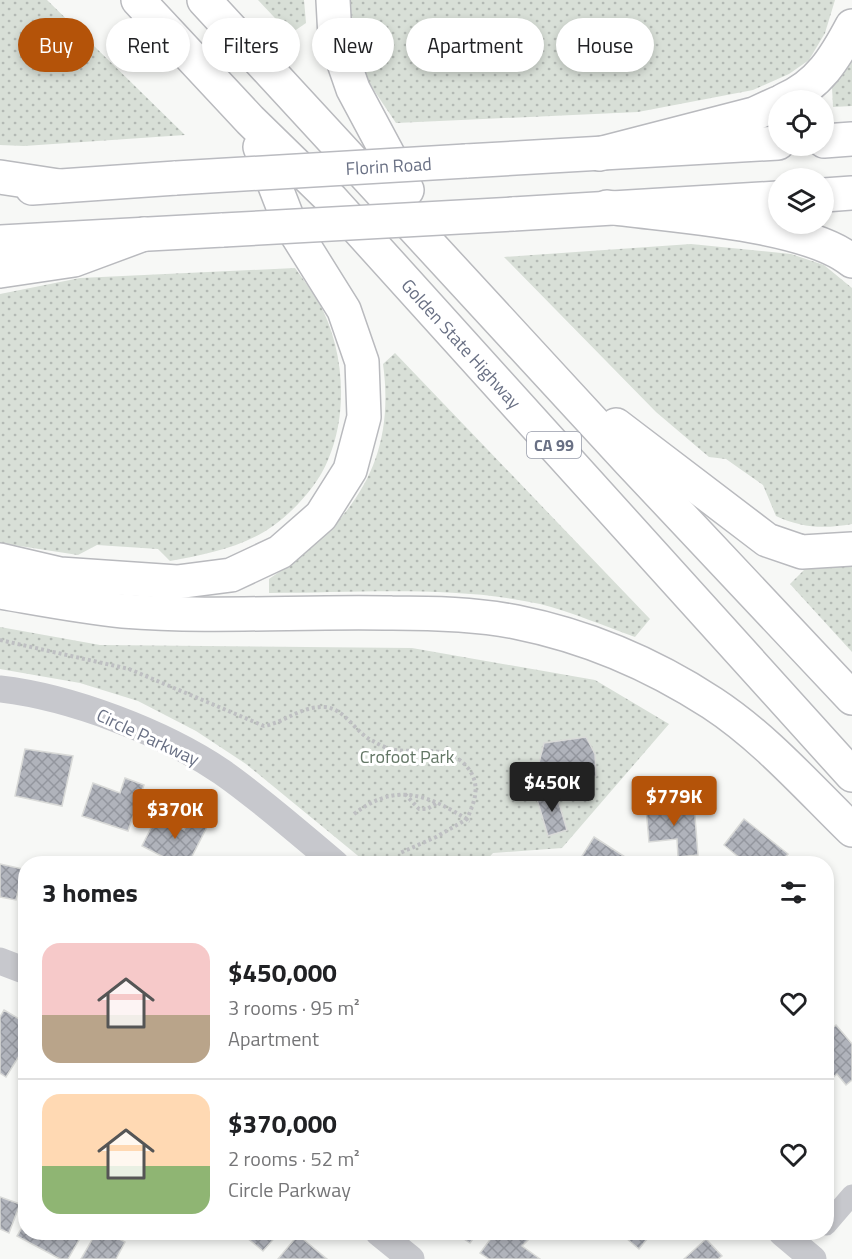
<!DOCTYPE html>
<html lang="en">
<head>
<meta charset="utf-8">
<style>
	:root { --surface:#fff; --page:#f6f6f6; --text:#202124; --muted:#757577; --line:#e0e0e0; --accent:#b45309 }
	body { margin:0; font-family:"Titillium Web",sans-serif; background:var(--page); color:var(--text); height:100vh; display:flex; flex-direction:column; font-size:22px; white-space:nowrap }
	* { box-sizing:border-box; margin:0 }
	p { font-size:20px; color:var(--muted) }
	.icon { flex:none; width:33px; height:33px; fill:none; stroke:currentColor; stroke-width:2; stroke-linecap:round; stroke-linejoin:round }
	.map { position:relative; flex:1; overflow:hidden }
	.side { position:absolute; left:18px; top:856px; width:816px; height:384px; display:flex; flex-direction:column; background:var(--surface); border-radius:24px; box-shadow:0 3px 9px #0003 }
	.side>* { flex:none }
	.top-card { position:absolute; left:18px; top:18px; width:816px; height:54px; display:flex; gap:12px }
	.tools { position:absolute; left:768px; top:90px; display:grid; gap:12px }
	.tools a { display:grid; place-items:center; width:66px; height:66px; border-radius:50%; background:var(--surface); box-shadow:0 3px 9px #0003; font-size:30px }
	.price { position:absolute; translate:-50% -51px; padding:0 14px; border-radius:6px; background:var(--accent); color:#fff; font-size:20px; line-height:39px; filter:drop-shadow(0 2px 3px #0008) }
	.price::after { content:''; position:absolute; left:50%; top:36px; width:18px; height:14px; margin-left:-9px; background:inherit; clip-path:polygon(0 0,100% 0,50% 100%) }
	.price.selected { background:#222; color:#fff }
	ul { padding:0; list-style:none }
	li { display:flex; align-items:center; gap:18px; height:150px; padding:0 24px }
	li+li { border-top:2px solid var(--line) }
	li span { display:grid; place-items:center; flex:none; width:168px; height:120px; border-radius:18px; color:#555 }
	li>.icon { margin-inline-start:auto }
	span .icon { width:72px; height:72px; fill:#fffc; stroke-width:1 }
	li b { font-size:26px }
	h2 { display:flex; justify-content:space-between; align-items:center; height:72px; padding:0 24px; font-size:26px }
	.pill { padding:0 21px; border-radius:27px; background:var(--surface); box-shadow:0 3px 9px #0003; font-size:21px; line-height:54px }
	.pill.selected { background:var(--accent); color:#fff }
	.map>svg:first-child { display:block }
	.grass { fill:url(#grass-dots) }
	.building { fill:url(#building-cross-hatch); stroke:#d9dad8; stroke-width:1.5 }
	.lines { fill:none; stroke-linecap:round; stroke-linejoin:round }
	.primary-casing { stroke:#babbc0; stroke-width:36 }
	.motorway-casing { stroke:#b9babe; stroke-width:36 }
	.path { stroke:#bebfc2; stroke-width:4; stroke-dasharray:3 3; stroke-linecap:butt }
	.minor { stroke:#c7c8cd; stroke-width:21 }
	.tertiary { stroke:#c7c8cd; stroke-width:27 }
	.primary { stroke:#fff; stroke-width:33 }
	.motorway { stroke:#fff; stroke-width:33 }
	.primary-bridge-casing { stroke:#babbc0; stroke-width:36; stroke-linecap:butt }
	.primary-bridge { stroke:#fff; stroke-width:33 }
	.labels { text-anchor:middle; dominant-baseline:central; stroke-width:6; stroke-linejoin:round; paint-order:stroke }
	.shield { fill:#fff; stroke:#969ba9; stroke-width:1.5 }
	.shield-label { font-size:16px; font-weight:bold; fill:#697084 }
	.street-label { font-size:18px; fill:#697084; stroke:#fff }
	.park-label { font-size:18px; fill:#647766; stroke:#fff }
</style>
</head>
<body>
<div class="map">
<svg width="852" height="1259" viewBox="0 0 852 1259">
	<defs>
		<pattern id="grass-dots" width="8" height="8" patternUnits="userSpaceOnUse" patternTransform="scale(1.5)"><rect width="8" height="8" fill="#d8dfd7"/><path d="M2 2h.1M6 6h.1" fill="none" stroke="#b3b9b4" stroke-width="1.8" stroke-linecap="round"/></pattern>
		<pattern id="building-cross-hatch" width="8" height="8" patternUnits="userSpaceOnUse" patternTransform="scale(1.5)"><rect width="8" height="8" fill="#b0b3bb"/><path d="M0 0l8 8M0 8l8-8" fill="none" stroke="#93969e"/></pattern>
	</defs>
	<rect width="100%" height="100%" fill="#f7f8f6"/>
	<g class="grass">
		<polygon points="0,0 47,0 185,135 24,146 0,145"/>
		<polygon points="258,0 304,0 306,23 290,34"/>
		<polygon points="345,0 835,0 825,33 809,60 789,74 753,90 638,112 396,123 365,77 349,38"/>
		<polygon points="852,59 852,106 833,107 832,88"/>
		<path d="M691 244 791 254 824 265 852 288V524C824 529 802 528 776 516L763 485 726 459 709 457 656 412 504 257Z"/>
		<path d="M295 268C303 279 311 290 318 301 344 347 349 411 328 460 318 485 294 511 273 526 244 547 204 555 170 561L158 549 97 545 78 555 0 543V294L80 278Z"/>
		<path d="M395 353 650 619 635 637C604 626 572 612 540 604 455 585 356 593 269 593V579C349 525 397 466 383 364Z"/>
		<polygon points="852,561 852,652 790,584 808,566"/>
		<polygon points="0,627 100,645 412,648 595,680 669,724 562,848 493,853 483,864 368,864 246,764 196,731 138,701 80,683 0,669"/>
	</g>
	<g class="building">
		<polygon points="586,737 595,754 596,776 556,785 538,767 544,743"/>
		<polygon points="25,749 73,756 62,806 15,796"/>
		<polygon points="125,778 144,785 128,831 82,816 93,783 120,793"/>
		<polygon points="555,790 567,830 548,836 536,796"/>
		<polygon points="694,804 698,855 678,857 677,839 649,842 646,808"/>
		<polygon points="157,816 184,830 191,816 208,825 188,864 177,864 142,846"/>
		<polygon points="744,819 788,854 779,864 737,864 741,859 724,845"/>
		<polygon points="594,837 636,864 577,864"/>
		<polygon points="0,864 23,869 16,900 0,897"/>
		<polygon points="4,1010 26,1023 26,1061 19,1056 6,1077 0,1073 0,1017"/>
		<polygon points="836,1025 852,1044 852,1080 846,1085 837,1074 826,1083 826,1034"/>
		<polygon points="0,1197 20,1204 9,1233 0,1229"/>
		<polygon points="26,1221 26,1233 83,1233 68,1259 60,1259 17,1236"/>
		<polygon points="96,1233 108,1233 125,1242 116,1259 81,1259"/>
		<polygon points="241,1233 279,1233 263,1251"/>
		<polygon points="455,1233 477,1233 470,1243"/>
		<polygon points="495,1233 521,1233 529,1239 522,1246 540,1259 489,1259 480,1253"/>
		<polygon points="620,1233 652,1233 639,1249"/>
		<polygon points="298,1235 327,1259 278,1259"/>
		<polygon points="706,1239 722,1256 718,1259 684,1259"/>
	</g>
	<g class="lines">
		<g class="primary-casing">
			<g id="primary">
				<polyline points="824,141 852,139"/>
				<polyline points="466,161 778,143"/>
				<polyline points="32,188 176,178"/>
				<polyline points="824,195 852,193"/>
				<polyline points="513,214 778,198"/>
				<polyline points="0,242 223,230"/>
			</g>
		</g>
		<g class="motorway-casing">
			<g id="motorway">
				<path id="s1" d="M138 0 250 120 332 200 852 775"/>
				<polyline points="204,0 630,462 852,698"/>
				<polyline points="333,0 335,37 353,89 407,190"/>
				<path d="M784 100C819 85 835 58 852 26"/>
				<polyline points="599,154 754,114 778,103"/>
				<polyline points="0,177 59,186"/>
				<path d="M607 207C669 216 805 223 852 261"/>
				<polyline points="0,271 74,260 144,234"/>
				<polyline points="616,425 767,540 802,552 852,549"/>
				<polyline points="0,560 60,574 177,582 231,575 280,552 321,516 350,470 364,417 362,362 344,310 289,222 260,147"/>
				<path d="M0 592C41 599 82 607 123 611 212 618 303 611 392 613 433 613 475 614 516 622 586 636 652 664 712 703 764 737 807 786 852 830"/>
			</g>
		</g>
		<g class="path">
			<path d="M0 640 129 669 264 726C286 722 300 706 325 707 346 709 355 733 373 741 378 744 384 747 390 749 417 755 447 742 468 768 481 785 475 801 467 819L436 837 400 853"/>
			<polyline points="405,794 419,809 427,809 437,803"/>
			<path d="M354 814C397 781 428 795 470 821"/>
		</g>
		<polyline class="minor" points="826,1225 852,1195"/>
		<g class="tertiary">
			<path d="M0 689C70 697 163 732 222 772 262 800 299 833 336 864"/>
			<polyline points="0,961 26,971"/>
			<polyline points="379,1233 411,1259"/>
			<polyline points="782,1233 813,1259"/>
		</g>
		<use href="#primary" class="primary"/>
		<use href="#motorway" class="motorway"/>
		<g class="primary-bridge-casing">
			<g id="primary-bridge">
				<path id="s2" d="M176 178 466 161"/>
				<polyline points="223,230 513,214"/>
			</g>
		</g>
		<use href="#primary-bridge" class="primary-bridge"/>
	</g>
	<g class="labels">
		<rect class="shield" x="527" y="432" width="54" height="26" rx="4.5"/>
		<g class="shield-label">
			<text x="554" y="445">CA 99</text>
		</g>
		<g class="street-label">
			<text stroke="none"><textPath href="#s2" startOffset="213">Florin Road</textPath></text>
			<text stroke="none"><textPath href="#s1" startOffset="472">Golden State Highway</textPath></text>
			<text transform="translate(148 737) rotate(25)">Circle Parkway</text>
		</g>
		<g class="park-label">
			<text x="407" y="756">Crofoot Park</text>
		</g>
	</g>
</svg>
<div class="tools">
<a><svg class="icon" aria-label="locate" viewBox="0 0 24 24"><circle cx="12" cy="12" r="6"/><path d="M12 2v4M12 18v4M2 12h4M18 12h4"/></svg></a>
<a><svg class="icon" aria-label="layers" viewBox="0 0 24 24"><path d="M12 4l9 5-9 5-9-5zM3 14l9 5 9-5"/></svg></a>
</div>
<b class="price selected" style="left:552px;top:813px">$450K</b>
<b class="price" style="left:674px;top:827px">$779K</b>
<b class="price" style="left:175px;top:840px">$370K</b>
<div class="top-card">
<a class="pill selected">Buy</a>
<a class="pill">Rent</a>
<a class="pill">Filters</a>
<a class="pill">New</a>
<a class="pill">Apartment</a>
<a class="pill">House</a>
</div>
<section class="side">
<h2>3 homes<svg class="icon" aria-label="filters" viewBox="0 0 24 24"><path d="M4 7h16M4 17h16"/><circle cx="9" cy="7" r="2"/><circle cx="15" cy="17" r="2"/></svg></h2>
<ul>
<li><span style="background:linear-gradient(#f6c9c9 60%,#b9a48a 0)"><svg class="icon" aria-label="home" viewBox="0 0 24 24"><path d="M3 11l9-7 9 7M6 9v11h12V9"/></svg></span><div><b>$450,000</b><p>3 rooms · 95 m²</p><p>Apartment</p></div><svg class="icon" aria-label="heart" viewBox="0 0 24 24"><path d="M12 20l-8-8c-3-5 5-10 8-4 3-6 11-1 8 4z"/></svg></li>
<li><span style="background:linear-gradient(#ffd9b3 60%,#8fb573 0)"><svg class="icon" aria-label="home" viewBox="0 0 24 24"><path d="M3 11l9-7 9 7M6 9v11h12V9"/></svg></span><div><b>$370,000</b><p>2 rooms · 52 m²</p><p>Circle Parkway</p></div><svg class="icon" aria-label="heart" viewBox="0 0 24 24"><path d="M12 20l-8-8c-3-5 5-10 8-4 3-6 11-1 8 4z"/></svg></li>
</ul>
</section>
</div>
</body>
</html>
